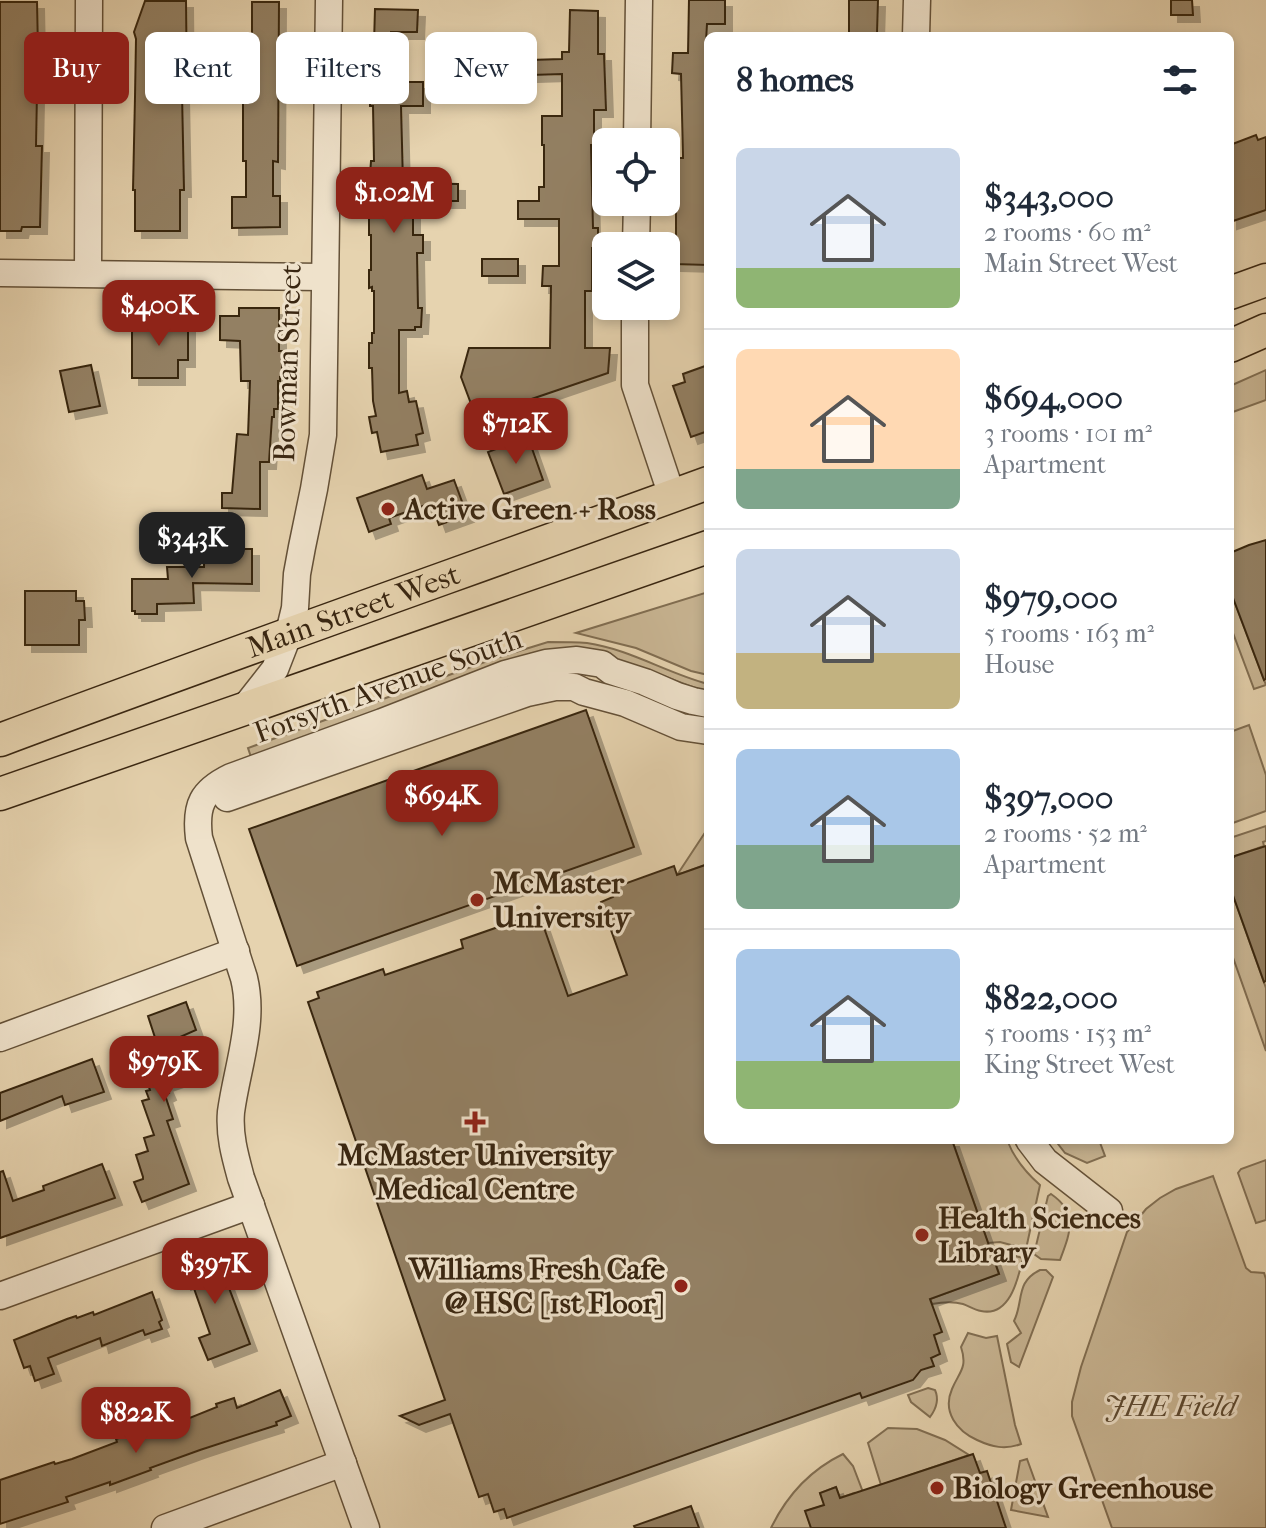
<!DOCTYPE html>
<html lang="en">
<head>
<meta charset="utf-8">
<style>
	:root { --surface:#fff; --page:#f2f2f3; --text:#1f2937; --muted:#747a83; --line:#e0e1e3; --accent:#8f2418 }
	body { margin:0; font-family:"IM FELL French Canon",serif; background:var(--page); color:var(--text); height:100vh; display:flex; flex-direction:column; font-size:30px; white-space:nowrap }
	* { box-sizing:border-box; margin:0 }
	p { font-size:26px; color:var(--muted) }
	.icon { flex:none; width:44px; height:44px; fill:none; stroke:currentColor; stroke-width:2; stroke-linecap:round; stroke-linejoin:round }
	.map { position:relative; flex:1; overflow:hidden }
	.panel { position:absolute; left:704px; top:32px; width:530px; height:1112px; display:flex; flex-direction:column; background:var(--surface); border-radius:12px; box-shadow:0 4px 12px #0003 }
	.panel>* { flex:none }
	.top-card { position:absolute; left:24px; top:32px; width:560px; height:72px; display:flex; gap:16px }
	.fabs { position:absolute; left:592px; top:128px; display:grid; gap:16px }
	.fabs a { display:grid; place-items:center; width:88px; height:88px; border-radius:12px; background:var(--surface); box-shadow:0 4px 12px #0003; font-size:40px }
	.price { position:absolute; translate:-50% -68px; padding:0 18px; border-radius:16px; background:var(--accent); color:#fff; font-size:26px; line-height:52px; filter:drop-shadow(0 2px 4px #0008) }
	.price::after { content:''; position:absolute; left:50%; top:48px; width:24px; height:18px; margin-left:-12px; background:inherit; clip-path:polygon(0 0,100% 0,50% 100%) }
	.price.on { background:#222; color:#fff }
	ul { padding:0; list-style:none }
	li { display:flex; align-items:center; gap:24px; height:200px; padding:0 32px }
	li+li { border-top:2px solid var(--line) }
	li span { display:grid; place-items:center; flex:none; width:224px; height:160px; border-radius:12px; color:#555 }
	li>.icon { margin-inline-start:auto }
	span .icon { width:96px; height:96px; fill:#fffc; stroke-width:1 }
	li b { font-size:34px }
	h2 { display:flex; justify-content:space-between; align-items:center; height:96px; padding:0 32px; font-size:34px }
	.pill { padding:0 28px; border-radius:12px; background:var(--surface); box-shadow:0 4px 12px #0003; font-size:28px; line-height:72px }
	.pill.on { background:var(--accent); color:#fff }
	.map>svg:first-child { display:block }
	.green { fill:#c9b694; stroke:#816e52; stroke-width:2 }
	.building { fill:#938063; stroke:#392611; stroke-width:2; filter:url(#shadow) }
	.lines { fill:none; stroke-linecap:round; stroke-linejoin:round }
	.minor-casing { stroke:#645138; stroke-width:29 }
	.major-casing { stroke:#392611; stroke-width:35 }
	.minor { stroke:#efe2cb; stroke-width:26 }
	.major { stroke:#e6d3af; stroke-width:32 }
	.poi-dot { fill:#8f2418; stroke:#efe2cb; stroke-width:3 }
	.labels { text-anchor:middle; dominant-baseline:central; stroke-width:6; stroke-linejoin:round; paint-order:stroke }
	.street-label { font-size:30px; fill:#392611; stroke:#efe2cb }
	.poi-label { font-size:30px; font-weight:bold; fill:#392611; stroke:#efe2cb; text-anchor:start }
	.park-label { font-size:30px; font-style:italic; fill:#5d4a32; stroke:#efe2cb }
</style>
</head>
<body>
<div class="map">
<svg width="1266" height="1528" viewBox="0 0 1266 1528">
	<defs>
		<filter id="shadow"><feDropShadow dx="7" dy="7" stdDeviation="0" flood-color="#0004"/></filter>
	</defs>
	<rect width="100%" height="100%" fill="#e6d3af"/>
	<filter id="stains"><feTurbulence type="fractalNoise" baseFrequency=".0025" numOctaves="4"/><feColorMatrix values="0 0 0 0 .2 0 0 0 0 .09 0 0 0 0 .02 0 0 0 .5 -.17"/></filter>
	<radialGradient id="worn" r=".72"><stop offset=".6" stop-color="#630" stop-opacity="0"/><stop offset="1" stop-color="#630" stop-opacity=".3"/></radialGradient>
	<g class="green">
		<polygon points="1266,370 1266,400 1230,413 1230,386"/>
		<polygon points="1230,590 1266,685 1254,689 1230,625"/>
		<polygon points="708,592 708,675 691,671 636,648 576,633"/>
		<path d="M548 642C561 642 574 642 587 643 629 649 667 673 708 684V692C673 681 640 665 604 656L253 763 248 748 493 659Z"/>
		<polygon points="1249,725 1266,775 1266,811 1230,824 1230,732"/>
		<polygon points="1266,826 1266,841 1263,842 1264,846 1235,856 1230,861 1230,838"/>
		<polygon points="708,828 708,864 677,875"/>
		<polygon points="1230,887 1266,988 1266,1051 1230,949"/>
		<path d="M952 1140H1007C1014 1158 1025 1172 1040 1185L1026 1249 1000 1242 988 1243Z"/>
		<polygon points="1055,1140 1099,1140 1105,1156 1087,1163 1065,1153"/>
		<polygon points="1266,1160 1266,1220 1256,1223 1238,1173 1241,1169"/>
		<polygon points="1213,1176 1246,1268 1251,1272 1264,1273 1266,1279 1266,1528 1112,1528 1072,1416 1072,1402 1081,1367 1127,1232 1146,1209 1160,1198 1176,1189"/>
		<path d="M1051 1194C1079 1213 1070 1233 1060 1260L1041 1259 1034 1254 1048 1196Z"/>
		<path d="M1001 1252 1023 1258C1018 1279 1010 1317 981 1311 974 1310 969 1306 963 1304 953 1301 942 1302 932 1304L930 1299 999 1274 992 1253Z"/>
		<path d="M1040 1270H1046L1053 1277 1019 1367 1011 1362 1007 1344 1021 1333 1014 1321C1024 1301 1015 1282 1040 1270Z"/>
		<path d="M968 1333 986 1338 997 1336 1015 1425 1021 1444C1005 1450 992 1447 977 1440 957 1431 942 1412 952 1389 959 1372 968 1368 961 1347Z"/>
		<path d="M928 1388 935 1390C939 1399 936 1409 930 1417L911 1402 908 1395Z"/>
		<polygon points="888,1428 917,1429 945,1440 969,1455 881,1485 868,1443"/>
		<path d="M843 1454 853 1466 866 1500 857 1502 854 1493 840 1498 836 1487 820 1493 823 1501 828 1504 806 1511 811 1528H771C787 1495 810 1470 843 1454Z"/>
		<polygon points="1027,1459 1048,1517 1011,1510 1020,1461"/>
	</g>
	<g class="building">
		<polygon points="689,0 725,0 725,24 707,24 705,59 708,113 708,265 674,264 674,242 676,242 676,203 679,203 678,158 683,158 683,155 681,74 672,73 673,53 688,53"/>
		<polygon points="849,0 878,0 877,33 849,33"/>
		<polygon points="1171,0 1192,0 1193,15 1171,15"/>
		<polygon points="145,1 186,1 187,93 182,93 184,190 180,190 180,231 135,231 135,190 133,190 135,97 136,39 134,32"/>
		<polygon points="0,2 37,2 38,49 45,49 45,70 37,70 37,93 36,146 42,146 40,227 22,227 21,231 0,231"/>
		<polygon points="252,2 279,2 278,162 273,161 273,196 280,196 280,227 232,228 232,197 246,197 246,161 243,161 243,99 248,99 248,51 252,51"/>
		<polygon points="375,9 418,10 417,32 391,32 390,82 423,82 423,106 401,106 403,183 458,184 458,201 413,201 413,235 423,235 423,253 417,253 418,308 422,308 421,327 415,327 415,330 399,330 399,393 407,391 409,402 416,401 423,433 416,435 418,445 381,452 377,432 372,433 369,417 376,416 373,401 372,368 369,368 369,343 372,343 372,333 374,333 374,291 372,291 372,287 369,288 369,270 371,270 371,235 369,235 369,190 371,161 374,161 373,106 370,106 370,71 366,71 367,43 374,43"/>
		<polygon points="570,10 598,11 598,54 604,54 606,110 594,110 594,145 591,145 593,228 598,228 598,248 592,248 592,291 585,291 585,348 610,348 608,373 517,404 524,425 482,433 461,377 469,348 550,348 551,286 542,286 543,266 559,266 559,219 518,219 518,201 539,201 539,187 544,187 544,145 542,145 542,116 562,116 562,74 531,75 530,60 562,59 562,52 569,52"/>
		<polygon points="1256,135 1258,140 1266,137 1266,210 1230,222 1230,145"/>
		<rect x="482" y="259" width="36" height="17"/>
		<polygon points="239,308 279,308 279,351 282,351 282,377 280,377 280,381 278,381 278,409 274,409 274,417 272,417 269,462 260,462 260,509 222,508 222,493 232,493 237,434 248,435 250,381 241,381 240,341 220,340 220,316 239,316"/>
		<polygon points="164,318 188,319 188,360 178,360 178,378 132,378 132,326"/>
		<polygon points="91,365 100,406 69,412 60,371"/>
		<polygon points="708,365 708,431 691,437 673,386 685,382 683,374"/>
		<polygon points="528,437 543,480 504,494 488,452"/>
		<polygon points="422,475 427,489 454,480 467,515 439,525 431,503 389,518 391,524 369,532 357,498"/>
		<polygon points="1266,540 1266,679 1264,680 1230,590 1230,553 1249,545"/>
		<polygon points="204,549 252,549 252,584 193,583 194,603 157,604 157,614 135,614 135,611 132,611 132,579 168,579 167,567 204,567"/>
		<polygon points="25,591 76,591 76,601 84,601 85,620 79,620 79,645 25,645"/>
		<polygon points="586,710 634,847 297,966 249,829"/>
		<polygon points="1266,846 1266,981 1264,982 1230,887 1230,861 1235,856"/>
		<polygon points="708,864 708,1140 952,1140 999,1274 930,1299 942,1332 934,1335 940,1354 931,1358 934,1366 921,1370 913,1380 862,1398 860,1393 507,1518 504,1509 494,1512 488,1494 479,1497 450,1414 419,1425 400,1416 445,1400 308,1002 319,998 317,992 383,969 385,975 463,948 461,940 527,917 530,926 542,922 568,996 627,975 601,902 613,897 610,889 674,866 677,875"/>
		<polygon points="186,1002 196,1030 180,1037 185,1051 182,1052 189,1072 187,1072 188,1076 165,1084 169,1093 165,1095 173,1119 167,1121 189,1184 142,1202 134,1182 143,1179 143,1177 136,1155 148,1151 144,1138 154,1135 142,1101 149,1099 146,1091 150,1090 139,1061 160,1053 148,1016"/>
		<polygon points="92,1059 104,1092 65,1105 62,1096 0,1121 0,1093"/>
		<polygon points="102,1164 115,1198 0,1238 0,1172 3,1171 13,1201 44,1190 43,1186"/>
		<polygon points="205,1254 207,1260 217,1256 250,1344 208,1360 199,1338 210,1334 191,1280 184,1283 177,1264"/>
		<polygon points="152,1292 162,1320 159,1322 162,1329 145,1335 143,1330 102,1346 100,1338 48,1358 54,1374 35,1381 30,1366 24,1368 14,1340 67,1319 76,1316 77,1318 93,1312 94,1315"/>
		<polygon points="280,1390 291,1416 276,1422 277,1425 200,1450 150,1468 151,1470 110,1485 110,1482 66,1497 68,1502 0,1524 0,1480 54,1462 55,1464 72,1459 117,1442 116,1439 139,1431 138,1429 143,1427 141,1422 155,1417 160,1430 217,1407 216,1404 234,1398 237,1408"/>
		<polygon points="973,1454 980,1473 987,1471 1006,1528 811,1528 805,1511 824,1505 820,1493 836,1487 840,1498"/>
		<polygon points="691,1506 699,1528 635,1528 634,1526"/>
	</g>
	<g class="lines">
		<g class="minor-casing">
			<g id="minor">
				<polyline points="916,36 917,0"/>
				<polyline points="637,142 639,0"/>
				<polyline points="636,246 637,202"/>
				<polyline points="0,273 324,277"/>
				<polyline points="88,273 89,0"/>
				<polyline points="635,306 635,385 672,496"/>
				<polyline points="242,711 275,669 289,633 295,608 297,574 302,547 314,489 323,435 329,0"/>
				<polyline points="227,798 527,693 555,687 574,687 584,692 625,703 681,727 708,731"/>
				<polyline points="0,1038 236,951"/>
				<polyline points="1029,1140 1045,1161 1109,1211"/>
				<polyline points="0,1296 251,1205"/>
				<polyline points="165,1528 343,1463"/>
				<path d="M366 1528 241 1178C235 1156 229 1135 231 1112 237 1067 255 1023 244 978L199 838C195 805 202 791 231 777L382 722 505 674 546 663 577 660 602 664 611 671 645 682 677 696 693 701 708 704"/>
			</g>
		</g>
		<g class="major-casing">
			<g id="major">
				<polyline points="1230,293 1266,280"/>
				<polyline points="1230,346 1266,330"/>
				<path id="s1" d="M0 740C235 652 472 569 708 483"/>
				<polyline points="0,794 708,547"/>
			</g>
		</g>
		<use href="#minor" class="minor"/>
		<use href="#major" class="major"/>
	</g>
	<g class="poi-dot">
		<circle cx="388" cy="509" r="8"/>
		<circle cx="477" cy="900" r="8"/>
		<path d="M471 1110h8v8h8v8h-8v8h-8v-8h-8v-8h8z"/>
		<circle cx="922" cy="1235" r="8"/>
		<circle cx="681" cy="1286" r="8"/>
		<circle cx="937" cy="1488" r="8"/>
	</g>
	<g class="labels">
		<g class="street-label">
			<text transform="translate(288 363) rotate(-88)">Bowman Street</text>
			<text stroke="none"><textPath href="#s1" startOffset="376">Main Street West</textPath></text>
			<text transform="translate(388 686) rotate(-20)">Forsyth Avenue South</text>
		</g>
		<g class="poi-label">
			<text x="404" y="509">Active Green + Ross</text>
			<text x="493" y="883">McMaster<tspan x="493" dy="34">University</tspan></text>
			<text x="475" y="1155" text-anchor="middle">McMaster University<tspan x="475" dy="34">Medical Centre</tspan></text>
			<text x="938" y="1218">Health Sciences<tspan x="938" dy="34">Library</tspan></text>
			<text x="665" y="1269" text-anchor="end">Williams Fresh Cafe<tspan x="665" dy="34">@ HSC [1st Floor]</tspan></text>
			<text x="953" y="1488">Biology Greenhouse</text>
		</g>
		<g class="park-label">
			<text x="1170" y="1406">JHE Field</text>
		</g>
	</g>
	<rect width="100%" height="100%" filter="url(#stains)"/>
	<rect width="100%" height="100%" fill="url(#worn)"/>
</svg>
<div class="fabs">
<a><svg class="icon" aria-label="locate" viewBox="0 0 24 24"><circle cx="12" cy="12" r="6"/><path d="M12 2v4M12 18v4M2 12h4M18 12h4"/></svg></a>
<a><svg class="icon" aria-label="layers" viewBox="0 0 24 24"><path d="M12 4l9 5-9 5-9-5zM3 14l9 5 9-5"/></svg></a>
</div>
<b class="price" style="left:394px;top:235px">$1.02M</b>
<b class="price" style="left:159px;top:348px">$400K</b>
<b class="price" style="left:516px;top:466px">$712K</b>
<b class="price on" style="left:192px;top:580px">$343K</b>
<b class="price" style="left:442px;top:838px">$694K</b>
<b class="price" style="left:164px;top:1104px">$979K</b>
<b class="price" style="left:215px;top:1306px">$397K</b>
<b class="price" style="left:136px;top:1455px">$822K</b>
<div class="top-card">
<a class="pill on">Buy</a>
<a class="pill">Rent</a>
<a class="pill">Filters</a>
<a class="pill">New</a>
</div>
<section class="panel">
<h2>8 homes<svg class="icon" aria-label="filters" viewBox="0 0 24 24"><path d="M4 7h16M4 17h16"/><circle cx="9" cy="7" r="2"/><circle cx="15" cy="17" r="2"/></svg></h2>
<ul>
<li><span style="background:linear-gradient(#c9d6e8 75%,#8fb573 0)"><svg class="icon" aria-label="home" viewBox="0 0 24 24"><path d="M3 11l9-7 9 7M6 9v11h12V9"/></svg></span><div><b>$343,000</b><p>2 rooms · 60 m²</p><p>Main Street West</p></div></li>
<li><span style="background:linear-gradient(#ffd9b3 75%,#7fa58c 0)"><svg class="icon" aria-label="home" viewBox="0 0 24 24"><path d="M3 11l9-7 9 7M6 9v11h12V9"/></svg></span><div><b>$694,000</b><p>3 rooms · 101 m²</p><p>Apartment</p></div></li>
<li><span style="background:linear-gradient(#c9d6e8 65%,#c2b280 0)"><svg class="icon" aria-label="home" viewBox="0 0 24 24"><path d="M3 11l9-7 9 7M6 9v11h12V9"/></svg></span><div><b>$979,000</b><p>5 rooms · 163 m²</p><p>House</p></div></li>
<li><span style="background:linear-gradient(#a9c7e8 60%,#7fa58c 0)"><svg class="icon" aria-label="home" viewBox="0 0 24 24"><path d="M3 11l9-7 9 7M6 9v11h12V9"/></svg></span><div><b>$397,000</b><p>2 rooms · 52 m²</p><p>Apartment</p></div></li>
<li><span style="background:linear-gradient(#a9c7e8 70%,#8fb573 0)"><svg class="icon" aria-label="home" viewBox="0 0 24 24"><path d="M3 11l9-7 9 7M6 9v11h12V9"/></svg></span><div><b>$822,000</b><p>5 rooms · 153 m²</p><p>King Street West</p></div></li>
</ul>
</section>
</div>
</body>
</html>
